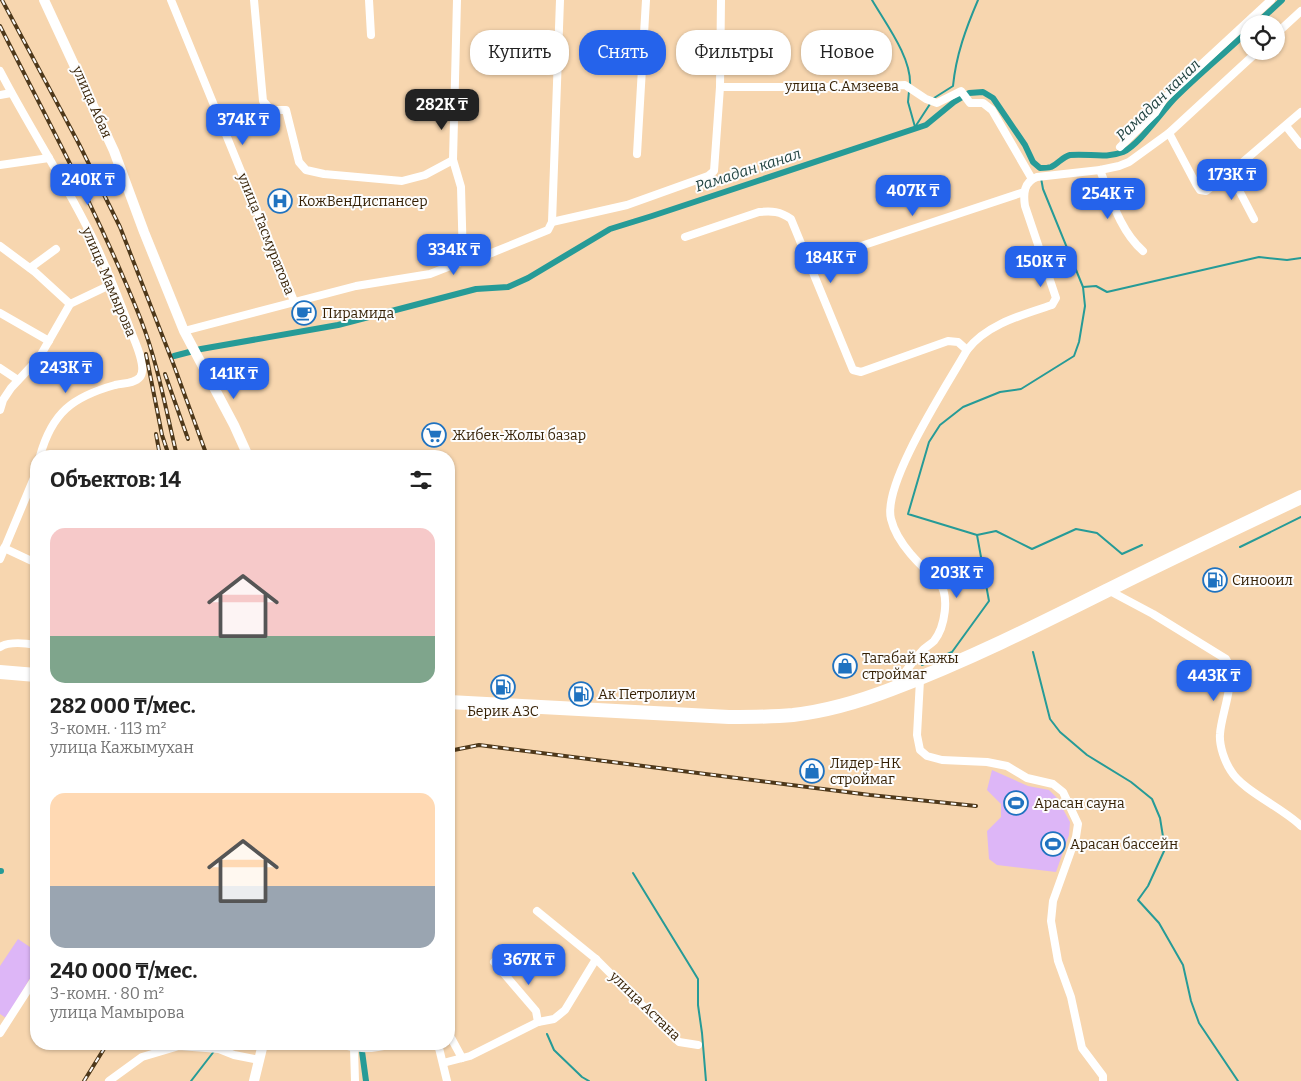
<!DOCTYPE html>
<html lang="ru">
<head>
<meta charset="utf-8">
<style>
	:root { --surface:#fff; --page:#f6f6f6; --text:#222; --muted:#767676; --accent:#2563eb }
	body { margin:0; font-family:Bitter,serif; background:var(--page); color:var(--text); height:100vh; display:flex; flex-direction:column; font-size:19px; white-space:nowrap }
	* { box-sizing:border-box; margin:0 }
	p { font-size:16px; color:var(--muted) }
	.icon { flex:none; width:28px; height:28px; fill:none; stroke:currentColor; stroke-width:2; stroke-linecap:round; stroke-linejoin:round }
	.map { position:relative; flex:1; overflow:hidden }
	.side { position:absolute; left:30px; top:450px; width:425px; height:600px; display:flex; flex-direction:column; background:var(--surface); border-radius:20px; box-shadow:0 1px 4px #0004 }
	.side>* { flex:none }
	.hud { position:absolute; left:470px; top:30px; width:475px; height:45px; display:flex; gap:10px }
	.fabs { position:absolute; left:1240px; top:15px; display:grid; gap:10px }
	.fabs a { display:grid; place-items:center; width:45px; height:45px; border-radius:50%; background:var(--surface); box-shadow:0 1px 4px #0004; font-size:25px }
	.price { position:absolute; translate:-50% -42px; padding:0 11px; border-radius:10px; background:var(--accent); color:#fff; font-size:16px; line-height:32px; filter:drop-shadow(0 1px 2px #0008) }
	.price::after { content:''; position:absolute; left:50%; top:30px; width:15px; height:11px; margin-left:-8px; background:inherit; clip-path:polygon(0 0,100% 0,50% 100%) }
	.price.active { background:#222; color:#fff }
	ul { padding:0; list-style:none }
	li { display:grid; align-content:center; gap:10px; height:265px; padding:0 20px }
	li span { display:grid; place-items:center; height:155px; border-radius:15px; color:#555 }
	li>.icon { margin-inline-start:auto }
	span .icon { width:90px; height:90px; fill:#fffc; stroke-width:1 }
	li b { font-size:21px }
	h2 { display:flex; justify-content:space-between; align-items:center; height:60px; padding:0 20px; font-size:21px }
	.tag { padding:0 18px; border-radius:20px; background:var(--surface); box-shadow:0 1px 4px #0004; font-size:18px; line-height:45px }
	.tag.active { background:var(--accent); color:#fff }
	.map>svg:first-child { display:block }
	.green { fill:#ddb6f7 }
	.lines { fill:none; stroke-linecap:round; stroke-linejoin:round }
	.stream { stroke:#269b97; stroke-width:2 }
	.canal { stroke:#269b97; stroke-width:6 }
	.street { stroke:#fff; stroke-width:8 }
	.secondary { stroke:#fff; stroke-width:10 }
	.highway { stroke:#fff; stroke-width:14 }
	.rail-casing { stroke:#4e381a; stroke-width:4 }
	.rail { stroke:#fdfdfd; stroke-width:2; stroke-dasharray:5.5; stroke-linecap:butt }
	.labels { text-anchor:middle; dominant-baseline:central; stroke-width:4; stroke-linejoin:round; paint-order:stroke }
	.street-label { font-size:14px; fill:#341f03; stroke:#fdfdfd }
	.poi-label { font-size:14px; fill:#341f03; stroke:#fdfdfd; text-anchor:start }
	.water-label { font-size:15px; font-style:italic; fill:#214341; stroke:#fdfdfd }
</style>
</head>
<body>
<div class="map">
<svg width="1301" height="1081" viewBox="0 0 1301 1081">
	<rect width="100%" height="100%" fill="#f7d6af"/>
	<g class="green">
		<polygon points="992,770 1028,786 1049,790 1057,798 1070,822 1069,835 1056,872 997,865 989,859 987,831 1001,817 1001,804 987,790"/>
		<polygon points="18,939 36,951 36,972 34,976 32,975 6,1018 0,1014 0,966"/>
	</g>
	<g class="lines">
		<g class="stream">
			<path d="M872 0C886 24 912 58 910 86"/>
			<polyline points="909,91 908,102 915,127"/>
			<path d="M934 98 953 86C956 55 966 28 978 0"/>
			<polyline points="915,127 930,104"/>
			<polyline points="1041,178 1043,189 1083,287 1085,306 1079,342 1074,356 1021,389 1000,392 963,407 940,425 929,442 908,514 977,535 996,531 1032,549 1076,529 1097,533 1122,554 1142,545"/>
			<polyline points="1083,287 1096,286 1107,292 1259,257 1287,260 1301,258"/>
			<polyline points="1240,547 1301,517"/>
			<polyline points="1033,652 1050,719 1060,732 1087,755 1131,782 1152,799 1160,818 1165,849 1148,886 1138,900 1159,923 1183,965 1191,1001 1199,1023 1238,1081"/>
			<polyline points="922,665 952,652 989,601 977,535"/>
			<polyline points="633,873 698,979 698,1005 702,1033 706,1081"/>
			<polyline points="547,1034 554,1050 582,1077 589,1081"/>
			<polyline points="191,1081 215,1050"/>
		</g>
		<g class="canal">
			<polyline points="1256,24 1282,0"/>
			<path d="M174 356 201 349 338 325 476 289 508 287 528 278 610 229 652 216 926 125 954 102 969 93 983 92 993 98 1025 145 1033 162 1040 168C1043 168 1048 168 1051 167 1058 164 1062 157 1070 155 1089 153 1105 159 1123 152 1139 145 1162 111 1176 97 1199 74 1225 53 1249 30"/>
			<polyline points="0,871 1,871"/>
			<polyline points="361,1044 366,1081"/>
		</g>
		<g class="street">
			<polyline points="171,0 294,301"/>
			<polyline points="254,0 263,101 271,110 286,110 299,162 306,170 324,174 402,181 425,175 453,160"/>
			<polyline points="369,0 371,35"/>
			<polyline points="457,0 453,160 461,187 463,261"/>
			<polyline points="1276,34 1301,11"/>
			<path d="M0 71C30 129 67 184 95 243 109 273 121 304 132 334 136 344 147 368 140 377 134 384 123 383 115 385 72 397 52 413 40 456"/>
			<polyline points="720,87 721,0"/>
			<polyline points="0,95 11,93"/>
			<polyline points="1286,126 1301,145"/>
			<polyline points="1169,133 1196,184 1200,190 1206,191 1230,173 1301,112"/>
			<polyline points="1120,147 1155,113 1164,99 1271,0"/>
			<polyline points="637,154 646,0"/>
			<polyline points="0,165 49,158"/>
			<path d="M1100 170C1111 198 1120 231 1143 251"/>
			<polyline points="1230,173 1254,219"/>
			<polyline points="552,222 560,0"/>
			<path d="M685 237 759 212C772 211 780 211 791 219L853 370 861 372 948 341 958 342 967 350"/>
			<polyline points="0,246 35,272 70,304"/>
			<polyline points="811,266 852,249 1024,192"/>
			<polyline points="30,268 56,249"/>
			<polyline points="0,313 49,341"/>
			<polyline points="184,331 356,286 430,274 463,261 489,254 548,230 552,222 627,205 708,176 714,171 720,87 864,87 905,85 926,99 937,103 961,91 970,103 983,103 992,110 1032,179"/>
			<polyline points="0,368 18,380"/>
			<polyline points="0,410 3,400 11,388 39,358 70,304 112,284"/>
			<polyline points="4,548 36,563"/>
			<polyline points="0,559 36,473"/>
			<path d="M1108 590 1153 614 1226 659C1238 676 1221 714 1220 734 1219 746 1225 762 1231 771 1243 791 1283 808 1301 826"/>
			<path d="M0 647C10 641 25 643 36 645"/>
			<polyline points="920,680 917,735 920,750 927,756 942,760 987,762 1007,766 1027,778 1053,784 1063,792 1078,824 1076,837 1053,901 1051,921 1058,961 1071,997 1082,1048 1103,1076 1103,1081"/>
			<path d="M895 685C904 674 912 662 922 651 925 647 930 645 934 641 945 627 950 596 939 582 921 566 897 544 891 519 882 483 948 384 967 350 987 324 1022 315 1052 305L1056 298 1025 206C1023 193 1024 182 1037 177L1100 170 1119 166 1129 162 1169 133 1258 51"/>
			<polyline points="537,911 596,959 679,1042 698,1045"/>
			<polyline points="494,962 536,1011 538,1022"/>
			<polyline points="0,1033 36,977"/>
			<polyline points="449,1034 462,1058"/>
			<path d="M338 1044C360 1050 372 1049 393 1044"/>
			<polyline points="433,1044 439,1048 447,1081"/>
			<polyline points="354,1048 355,1081"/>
			<polyline points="443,1063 470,1056 538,1022 554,1019 565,1010 596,959"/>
			<polyline points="109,1081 142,1057 179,1046 219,1049 234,1055 259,1060"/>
		</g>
		<g class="secondary">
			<polyline points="44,0 114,151 144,232 184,331 234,425 248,456"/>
			<polyline points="254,1081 263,1044"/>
		</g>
		<g class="highway">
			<polyline points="0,672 36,675"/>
			<path d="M449 702 729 717C751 717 772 717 793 715 827 711 861 701 892 689 966 661 1036 626 1106 591 1170 559 1236 528 1301 497"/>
		</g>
		<g class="rail-casing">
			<g id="rail">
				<polyline points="2,0 79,144 120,227 173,363 207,456"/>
				<path d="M0 26C49 123 101 219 141 320 158 364 166 411 177 456"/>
				<polyline points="146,354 162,435 169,456"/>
				<polyline points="165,374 188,439"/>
				<polyline points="156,434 160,456"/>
				<polyline points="449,751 479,745 870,795 976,806"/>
				<polyline points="84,1081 107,1044"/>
			</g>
		</g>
		<use href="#rail" class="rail"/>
	</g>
	<defs>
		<g id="hospital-ring" transform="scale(1.25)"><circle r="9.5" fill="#fdfdfd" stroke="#1f72c0" stroke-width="1.5"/><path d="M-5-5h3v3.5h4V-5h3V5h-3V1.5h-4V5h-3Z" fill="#1f72c0"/></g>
		<g id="cafe-ring" transform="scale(1.25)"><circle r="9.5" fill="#fdfdfd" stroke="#1f72c0" stroke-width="1.5"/><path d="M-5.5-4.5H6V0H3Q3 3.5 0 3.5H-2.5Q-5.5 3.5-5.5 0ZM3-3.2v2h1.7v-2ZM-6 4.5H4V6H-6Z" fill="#1f72c0"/></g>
		<g id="supermarket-ring" transform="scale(1.25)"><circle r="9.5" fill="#fdfdfd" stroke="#1f72c0" stroke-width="1.5"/><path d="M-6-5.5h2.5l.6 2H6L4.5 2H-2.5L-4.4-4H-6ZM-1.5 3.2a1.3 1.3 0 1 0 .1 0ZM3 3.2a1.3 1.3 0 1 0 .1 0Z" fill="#1f72c0"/></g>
		<g id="fuel-ring" transform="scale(1.25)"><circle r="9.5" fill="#fdfdfd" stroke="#1f72c0" stroke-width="1.5"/><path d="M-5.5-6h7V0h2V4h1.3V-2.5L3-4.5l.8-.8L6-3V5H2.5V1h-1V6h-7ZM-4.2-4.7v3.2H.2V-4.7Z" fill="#1f72c0"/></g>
		<g id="shop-ring" transform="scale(1.25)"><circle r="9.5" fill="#fdfdfd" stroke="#1f72c0" stroke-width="1.5"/><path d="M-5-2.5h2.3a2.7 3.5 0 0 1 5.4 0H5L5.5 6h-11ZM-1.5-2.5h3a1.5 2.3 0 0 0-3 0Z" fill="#1f72c0"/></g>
		<g id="stadium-ring" transform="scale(1.25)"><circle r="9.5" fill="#fdfdfd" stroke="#1f72c0" stroke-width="1.5"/><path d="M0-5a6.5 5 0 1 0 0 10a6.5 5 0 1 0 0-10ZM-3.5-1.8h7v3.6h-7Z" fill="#1f72c0"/></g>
	</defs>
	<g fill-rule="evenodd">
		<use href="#hospital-ring" x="280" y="201"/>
		<use href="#cafe-ring" x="304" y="313"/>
		<use href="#supermarket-ring" x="434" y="435"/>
		<use href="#fuel-ring" x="1215" y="580"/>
		<use href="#shop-ring" x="845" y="666"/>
		<use href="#fuel-ring" x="503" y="687"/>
		<use href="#fuel-ring" x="581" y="694"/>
		<use href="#shop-ring" x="812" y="771"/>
		<use href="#stadium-ring" x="1016" y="803"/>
		<use href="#stadium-ring" x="1053" y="844"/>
	</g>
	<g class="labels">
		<g class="street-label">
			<text x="842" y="86">улица С.Амзеева</text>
			<text transform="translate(92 102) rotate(66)">улица Абая</text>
			<text transform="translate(266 234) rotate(68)">улица Тасмуратова</text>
			<text transform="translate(109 282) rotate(67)">улица Мамырова</text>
			<text transform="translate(645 1006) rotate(44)">улица Астана</text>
		</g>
		<g class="poi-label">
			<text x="298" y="201">КожВенДиспансер</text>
			<text x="322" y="313">Пирамида</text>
			<text x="452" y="435">Жибек-Жолы базар</text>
			<text x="1232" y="580">Синооил</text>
			<text x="862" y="658">Тагабай Кажы<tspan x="862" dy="16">строймаг</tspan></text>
			<text x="598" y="694">Ак Петролиум</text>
			<text x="503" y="711" text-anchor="middle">Берик АЗС</text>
			<text x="830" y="763">Лидер-НК<tspan x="830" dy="16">строймаг</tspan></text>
			<text x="1034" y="803">Арасан сауна</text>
			<text x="1070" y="844">Арасан бассейн</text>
		</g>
		<g class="water-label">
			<text transform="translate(1158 100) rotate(-44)">Рамадан канал</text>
			<text transform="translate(748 170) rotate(-18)">Рамадан канал</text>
		</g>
	</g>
</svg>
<div class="fabs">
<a><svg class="icon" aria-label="locate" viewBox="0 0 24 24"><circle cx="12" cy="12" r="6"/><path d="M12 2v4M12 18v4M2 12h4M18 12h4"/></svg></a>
</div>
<b class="price active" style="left:442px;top:131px">282K ₸</b>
<b class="price" style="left:243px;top:146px">374K ₸</b>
<b class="price" style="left:1232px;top:201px">173K ₸</b>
<b class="price" style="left:88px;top:206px">240K ₸</b>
<b class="price" style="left:913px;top:217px">407K ₸</b>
<b class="price" style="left:1108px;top:220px">254K ₸</b>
<b class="price" style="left:454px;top:276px">334K ₸</b>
<b class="price" style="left:831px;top:284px">184K ₸</b>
<b class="price" style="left:1041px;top:288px">150K ₸</b>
<b class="price" style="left:66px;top:394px">243K ₸</b>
<b class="price" style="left:234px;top:400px">141K ₸</b>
<b class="price" style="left:957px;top:599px">203K ₸</b>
<b class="price" style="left:1214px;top:702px">443K ₸</b>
<b class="price" style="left:529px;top:986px">367K ₸</b>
<div class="hud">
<a class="tag">Купить</a>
<a class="tag active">Снять</a>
<a class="tag">Фильтры</a>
<a class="tag">Новое</a>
</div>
<section class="side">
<h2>Объектов: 14<svg class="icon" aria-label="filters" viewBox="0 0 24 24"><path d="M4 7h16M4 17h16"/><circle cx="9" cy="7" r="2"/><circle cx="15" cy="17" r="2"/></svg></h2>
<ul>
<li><span style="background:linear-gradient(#f6c9c9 70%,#7fa58c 0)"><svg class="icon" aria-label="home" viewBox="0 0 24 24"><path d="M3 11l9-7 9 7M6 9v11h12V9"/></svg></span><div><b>282 000 ₸/мес.</b><p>3-комн. · 113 m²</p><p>улица Кажымухан</p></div></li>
<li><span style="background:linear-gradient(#ffd9b3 60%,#9aa5b1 0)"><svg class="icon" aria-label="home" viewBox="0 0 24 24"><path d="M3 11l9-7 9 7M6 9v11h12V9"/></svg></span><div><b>240 000 ₸/мес.</b><p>3-комн. · 80 m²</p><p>улица Мамырова</p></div></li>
</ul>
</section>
</div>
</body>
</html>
